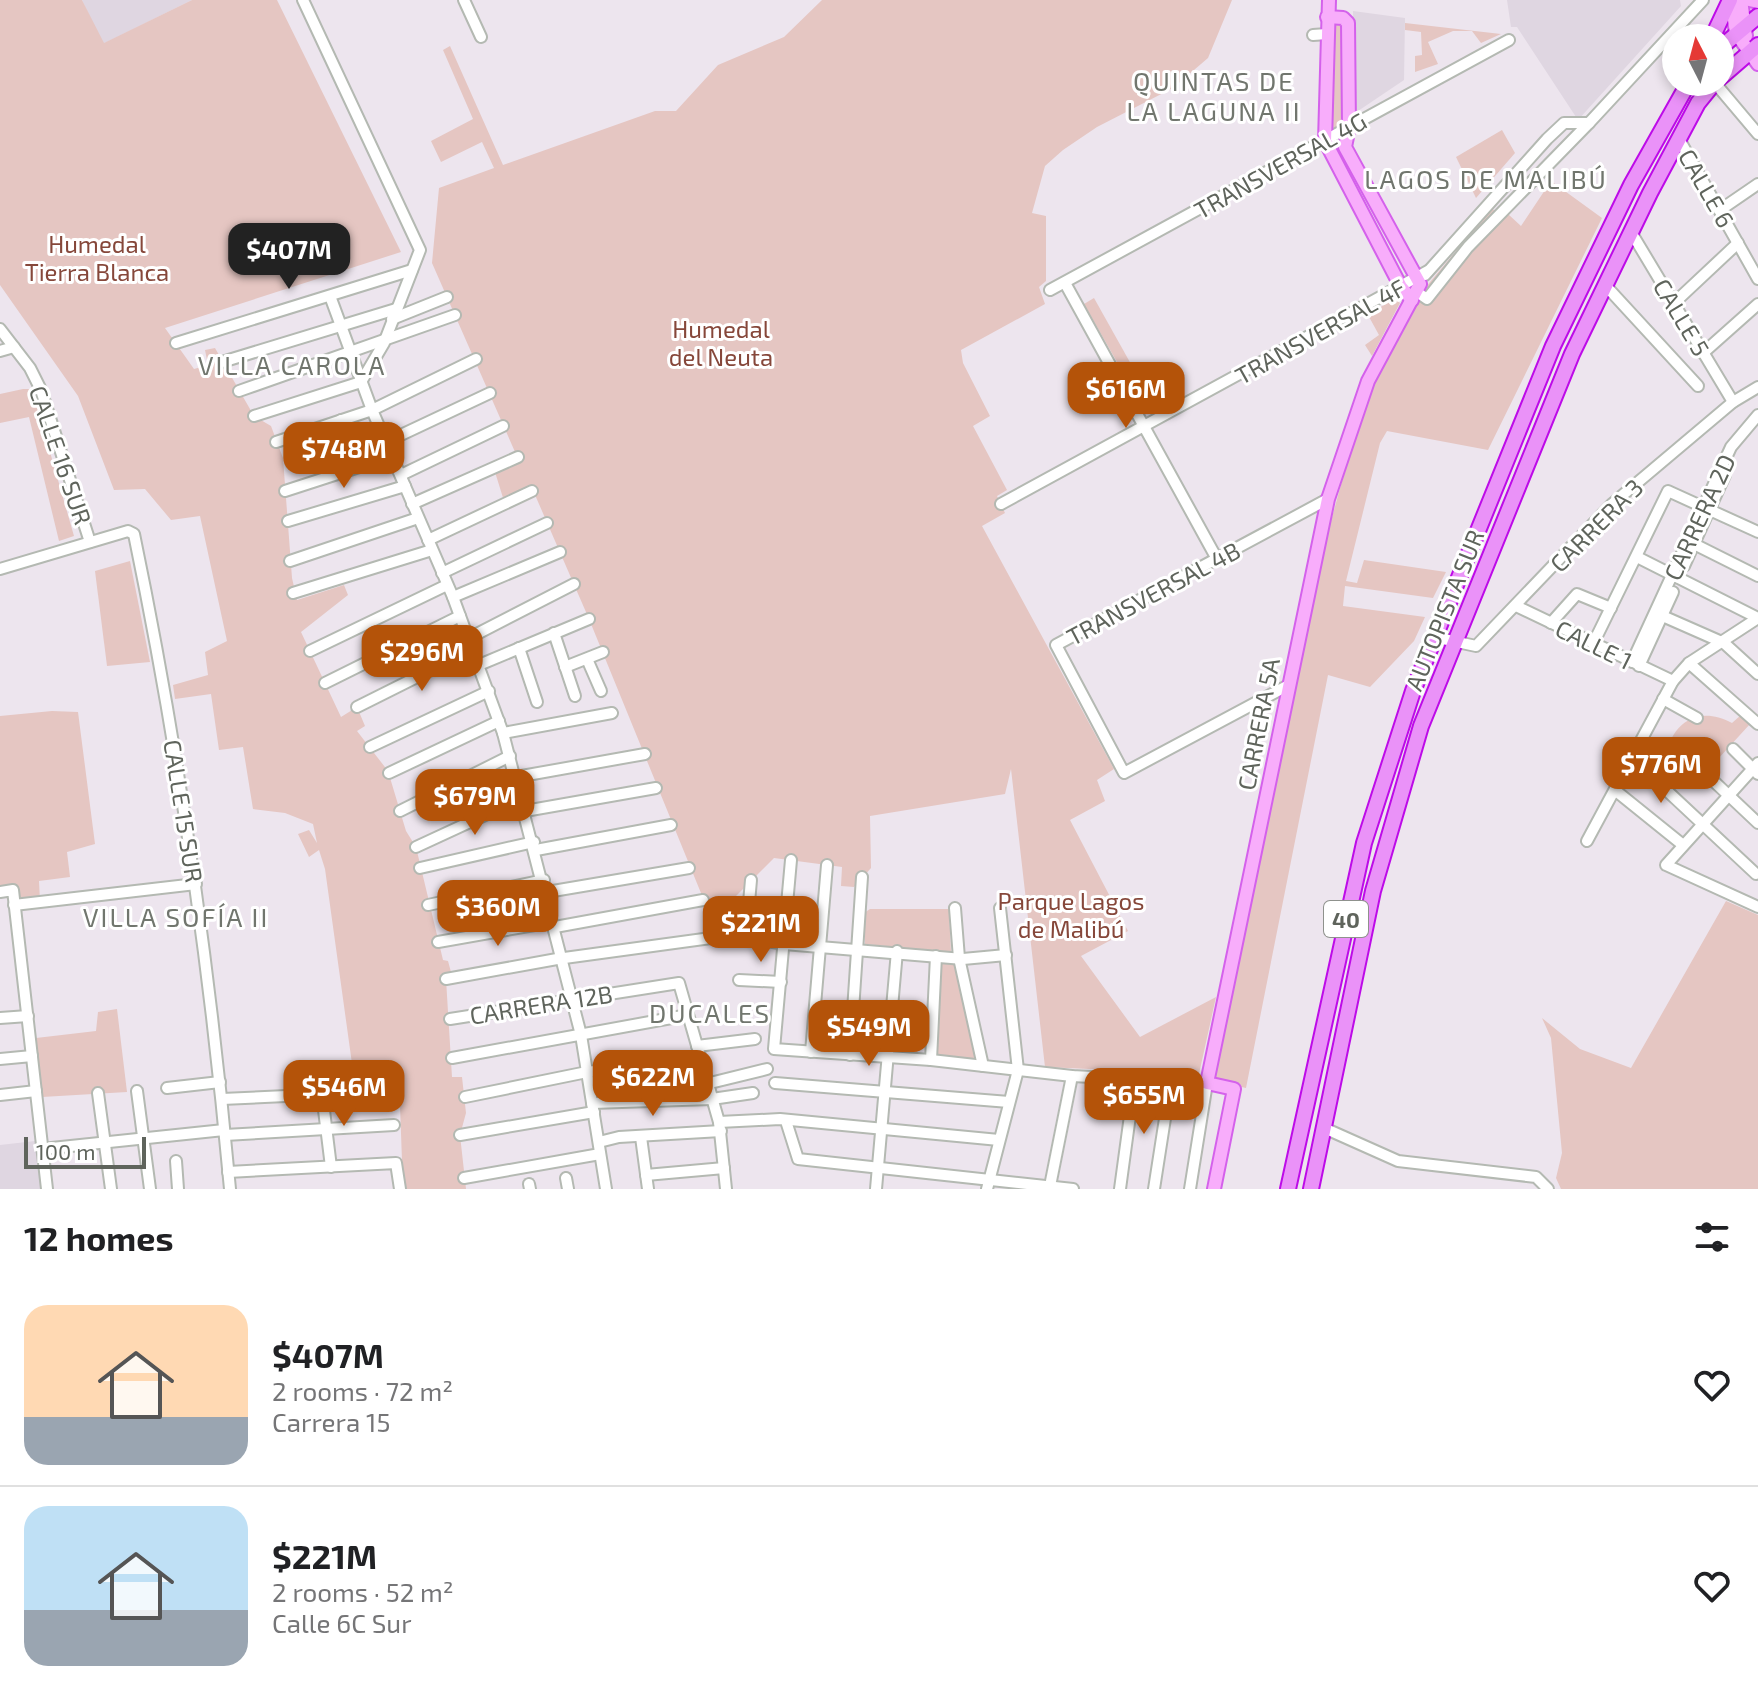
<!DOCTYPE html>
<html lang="en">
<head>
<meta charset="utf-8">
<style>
	:root { --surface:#fff; --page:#f6f6f6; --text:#202124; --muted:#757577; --line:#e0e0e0; --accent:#b45309 }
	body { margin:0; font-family:"Exo 2",sans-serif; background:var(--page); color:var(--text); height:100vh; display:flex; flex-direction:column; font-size:30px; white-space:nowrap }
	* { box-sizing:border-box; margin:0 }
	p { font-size:26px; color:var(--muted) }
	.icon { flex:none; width:44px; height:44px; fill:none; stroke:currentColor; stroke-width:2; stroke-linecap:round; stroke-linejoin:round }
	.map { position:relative; height:1189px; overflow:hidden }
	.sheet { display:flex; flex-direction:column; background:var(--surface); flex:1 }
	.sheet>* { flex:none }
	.needle { width:52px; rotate:354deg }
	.controls { position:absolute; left:1662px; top:24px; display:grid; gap:16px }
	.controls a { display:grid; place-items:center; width:72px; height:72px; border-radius:50%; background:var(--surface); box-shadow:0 4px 12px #0003; font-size:40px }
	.scale { position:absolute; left:24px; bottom:20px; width:122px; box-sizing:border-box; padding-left:8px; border:4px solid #5f645c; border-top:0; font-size:22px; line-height:28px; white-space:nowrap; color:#5f645c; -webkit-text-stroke:6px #fff; paint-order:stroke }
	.price { position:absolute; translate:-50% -68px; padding:0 18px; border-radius:16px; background:var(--accent); color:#fff; font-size:26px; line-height:52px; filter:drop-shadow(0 2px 4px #0008) }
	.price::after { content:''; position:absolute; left:50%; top:48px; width:24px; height:18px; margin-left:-12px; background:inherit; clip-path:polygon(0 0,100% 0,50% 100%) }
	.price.active { background:#222; color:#fff }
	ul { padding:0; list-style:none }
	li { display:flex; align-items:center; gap:24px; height:200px; padding:0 24px }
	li+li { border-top:2px solid var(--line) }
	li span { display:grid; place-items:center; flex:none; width:224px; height:160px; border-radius:24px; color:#555 }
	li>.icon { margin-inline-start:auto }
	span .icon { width:96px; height:96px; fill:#fffc; stroke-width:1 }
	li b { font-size:34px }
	h2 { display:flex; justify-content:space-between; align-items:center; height:96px; padding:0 24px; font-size:34px }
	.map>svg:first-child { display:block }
	.education { fill:#dfd6e1 }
	.green { fill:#e5c6c2 }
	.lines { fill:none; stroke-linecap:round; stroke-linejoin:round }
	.minor-casing { stroke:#b4b9b2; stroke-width:14 }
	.major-casing { stroke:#d461eb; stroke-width:16 }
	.highway-casing { stroke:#bd0be8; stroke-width:18 }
	.minor { stroke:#fff; stroke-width:10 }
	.major { stroke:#f8adfb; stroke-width:12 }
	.highway { stroke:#ea92f8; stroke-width:14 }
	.labels { text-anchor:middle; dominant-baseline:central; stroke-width:6; stroke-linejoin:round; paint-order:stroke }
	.shield { fill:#fff; stroke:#8f928d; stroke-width:2 }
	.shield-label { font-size:22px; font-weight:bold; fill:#5f645c }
	.street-label { font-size:24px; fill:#5f645c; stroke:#fff }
	.park-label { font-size:24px; fill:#86473a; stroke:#fff }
	.neighbourhood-label { font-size:26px; letter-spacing:2px; fill:#71766e; stroke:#fff }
</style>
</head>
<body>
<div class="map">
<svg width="1758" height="1189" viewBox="0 0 1758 1189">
	<rect width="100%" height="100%" fill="#ede5ee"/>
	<g class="education">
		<polygon points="82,0 192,0 103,44"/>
		<polygon points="1507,0 1680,0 1681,6 1578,120 1517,27 1511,27"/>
		<polygon points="1353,11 1405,18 1404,80 1355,113"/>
		<polygon points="35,1141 42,1189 0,1189 0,1145"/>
	</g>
	<g class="green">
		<polygon points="0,0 82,0 104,43 192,0 277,0 401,252 165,328 194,369 208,365 205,350 215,348 254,416 271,426 283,458 292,578 297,600 344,585 348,595 301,632 341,717 357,707 365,726 357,731 388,771 406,831 416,847 443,960 448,961 451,972 446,979 452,1077 462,1077 466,1113 460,1135 466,1189 403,1189 399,1077 354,1078 325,869 319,850 309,857 298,834 309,830 317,843 313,824 285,813 253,809 243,747 219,750 211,694 175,699 173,685 208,675 205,652 227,641 200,516 171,520 145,489 114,490 78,396 0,285"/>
		<polygon points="822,0 1232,0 1208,58 1173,88 1097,127 1063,150 1045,166 1032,213 1046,216 1046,281 1039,287 1045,304 961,350 963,363 990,416 973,426 1007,490 997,496 1005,513 982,526 1114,769 1097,780 1105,801 1070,820 1128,931 1081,956 1140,1037 1216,997 1199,1074 1045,1067 1011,769 1005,794 870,816 871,868 854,887 841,886 842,867 774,858 712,920 589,619 532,488 504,501 495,472 519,461 432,263 439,188 494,168 482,142 441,162 431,141 473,119 443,50 450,46 503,165 655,111 676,111 718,65 784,37"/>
		<polygon points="1338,23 1344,28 1343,126 1338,130 1333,128 1332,26"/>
		<polygon points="1405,23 1501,34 1481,43 1472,31 1453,31 1428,42 1438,64 1415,72 1415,56 1422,55 1421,32 1405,30"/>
		<polygon points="1502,130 1515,153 1476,198 1456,157"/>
		<polygon points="1551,181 1602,218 1488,450 1387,431 1380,443 1346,581 1357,583 1364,560 1446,572 1433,598 1345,586 1343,606 1425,617 1414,641 1370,687 1328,675 1246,1088 1214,1081 1323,550 1363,405 1415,300 1491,209 1508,214 1521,226"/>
		<polygon points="1094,298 1155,407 1146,413 1084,304"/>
		<polygon points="1395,298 1400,303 1372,356 1365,345 1379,335 1368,315"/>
		<polygon points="23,389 32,389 74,536 59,541 29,417 0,423 0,394"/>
		<polygon points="130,561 150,662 107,666 95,571"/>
		<polygon points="52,711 78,712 95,844 67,852 70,877 39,881 40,901 14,905 13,890 0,892 0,716"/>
		<path d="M1741 715 1750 724 1718 759 1709 749 1698 758 1695 781 1686 782 1665 760C1670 724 1697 704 1732 723Z"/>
		<polygon points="1726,901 1758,915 1758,1189 1561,1189 1556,1178 1562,1153 1551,1038 1542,1018 1580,1049 1631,1068"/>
		<polygon points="870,909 949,909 951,952 865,944 864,913"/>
		<polygon points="940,962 956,964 977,1061 935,1055"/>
		<polygon points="117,1009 127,1092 42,1097 36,1038 96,1031 98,1012"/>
	</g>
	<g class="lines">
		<g class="minor-casing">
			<g id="minor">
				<polyline points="303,0 420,250 384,343 361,382"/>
				<polyline points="464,0 481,37"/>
				<polyline points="1313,35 1327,34"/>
				<polyline points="1715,83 1758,134"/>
				<polyline points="1679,139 1758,279"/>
				<polyline points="1720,210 1758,184"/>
				<polyline points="1631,232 1733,402"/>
				<polyline points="1425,275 1547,139 1564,123 1589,123 1703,0"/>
				<polyline points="1065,283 1217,559"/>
				<polyline points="1605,285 1698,386"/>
				<polyline points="1050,290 1509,40"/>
				<polyline points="1417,292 1427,299 1468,247 1589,123"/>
				<polyline points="330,296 372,410 453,597 503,733 581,1035 606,1189"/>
				<polyline points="1674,303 1738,243"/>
				<polyline points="392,319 447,297"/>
				<polyline points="0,329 30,368 41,390 90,542"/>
				<polyline points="176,343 412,270"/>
				<polyline points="0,351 14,347"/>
				<polyline points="1703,353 1758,304"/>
				<polyline points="222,362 396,309"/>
				<polyline points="239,391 455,315"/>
				<polyline points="254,416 361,382"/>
				<polyline points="341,420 358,467"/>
				<polyline points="276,442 372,410 476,359"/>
				<polyline points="386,442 490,393"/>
				<polyline points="401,475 503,426"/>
				<polyline points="285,491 393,456"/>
				<polyline points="412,504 518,457"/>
				<polyline points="1001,504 1428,271"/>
				<polyline points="288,521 405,486"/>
				<polyline points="428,540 532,491"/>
				<polyline points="1690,542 1758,576"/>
				<polyline points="1637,557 1758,618"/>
				<polyline points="290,561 418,518"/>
				<polyline points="1684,566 1725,475"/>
				<path d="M0 569 128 531 134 534C179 751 210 969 230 1189"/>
				<polyline points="442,573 547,523"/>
				<polyline points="293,593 432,550"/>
				<polyline points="453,597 560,552"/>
				<polyline points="1516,606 1673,681"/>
				<polyline points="1658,614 1724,643 1758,674"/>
				<polyline points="1551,623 1577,594 1611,608"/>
				<polyline points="554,633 575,696"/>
				<polyline points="1434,637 1476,646 1612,504 1733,402 1758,387"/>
				<polyline points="469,638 574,584"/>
				<polyline points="1593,644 1668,491 1758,532"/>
				<polyline points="519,648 537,702"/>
				<polyline points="310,651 447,585"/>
				<polyline points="587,659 601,691"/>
				<polyline points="1632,662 1731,447 1758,415"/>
				<polyline points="1689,663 1758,724"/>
				<polyline points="479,665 589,619"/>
				<polyline points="1639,666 1673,592"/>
				<polyline points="565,667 603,652"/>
				<polyline points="325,683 460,616"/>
				<polyline points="1287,686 1124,773 1056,645 1328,499"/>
				<polyline points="1663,699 1697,718"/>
				<polyline points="357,707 473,649"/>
				<polyline points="503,733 612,713"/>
				<polyline points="370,747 489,691"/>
				<polyline points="1733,749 1758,774"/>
				<polyline points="1633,759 1756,874"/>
				<polyline points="1758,763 1666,865 1758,907"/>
				<polyline points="389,773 499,721"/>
				<polyline points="1705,773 1758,823"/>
				<polyline points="516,777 645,754"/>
				<polyline points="1616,791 1683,845"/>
				<polyline points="400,811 510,756"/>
				<polyline points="525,811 656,788"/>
				<polyline points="1587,841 1673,681 1689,663 1758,618"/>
				<polyline points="416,847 522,798"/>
				<polyline points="536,850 671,825"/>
				<polyline points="791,860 774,1049 931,1060 1072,1076 1207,1083 1190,1189"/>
				<polyline points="420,868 534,842"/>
				<polyline points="0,892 13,890 47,1189"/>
				<polyline points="547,892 689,868"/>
				<polyline points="14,905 196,884"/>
				<polyline points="428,905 544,880"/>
				<polyline points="955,908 959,958 983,1066"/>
				<polyline points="555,927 703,900"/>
				<polyline points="746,937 751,880"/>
				<polyline points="438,942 552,922"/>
				<polyline points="446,979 557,959 733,935 784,944 963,959 1006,955"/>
				<polyline points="739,980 781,982"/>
				<polyline points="0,1018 28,1016"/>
				<polyline points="450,1019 679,983 719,1122 726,1189"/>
				<polyline points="697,1046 755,1039"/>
				<polyline points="811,1052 827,865"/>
				<polyline points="850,1055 862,877"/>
				<polyline points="452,1058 688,1015"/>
				<polyline points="0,1059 32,1056"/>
				<polyline points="931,1060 936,956"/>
				<polyline points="775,1083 1009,1102"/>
				<polyline points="706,1084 767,1069"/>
				<polyline points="167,1088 220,1082"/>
				<polyline points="137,1091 150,1189"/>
				<polyline points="98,1093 111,1189"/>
				<polyline points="322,1094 331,1167"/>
				<polyline points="0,1095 36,1091"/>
				<polyline points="465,1097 587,1072 700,1058"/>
				<polyline points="222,1099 393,1091"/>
				<polyline points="592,1103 712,1099 753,1093"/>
				<polyline points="786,1121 798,1159 1073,1189"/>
				<polyline points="719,1122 780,1119 999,1140"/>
				<polyline points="1324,1128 1398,1161 1536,1177 1548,1189"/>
				<polyline points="225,1135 394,1125"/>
				<polyline points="460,1135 594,1112"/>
				<polyline points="641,1137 648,1189"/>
				<polyline points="599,1142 619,1137 721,1131"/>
				<polyline points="42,1149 224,1130"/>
				<polyline points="176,1161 178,1189"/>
				<polyline points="228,1172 396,1163 400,1189"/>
				<polyline points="646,1175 724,1168"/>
				<polyline points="464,1178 600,1154"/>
				<polyline points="566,1178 568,1189"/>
				<polyline points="529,1184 530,1189"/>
				<polyline points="1050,1186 1072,1076"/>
				<polyline points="876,1189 897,951"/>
				<polyline points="987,1189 1018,1070 1000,908"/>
				<polyline points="1120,1189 1135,1079"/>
				<polyline points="1154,1189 1171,1080"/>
			</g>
		</g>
		<g class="major-casing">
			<g id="major">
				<polyline points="1329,0 1325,141 1401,287 1412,300"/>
				<polyline points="1731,0 1736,33 1758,64"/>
				<polyline points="1741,0 1746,36"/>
				<polyline points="1749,0 1758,2"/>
				<polyline points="1214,1189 1234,1089 1207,1083 1328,499 1368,381 1420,284 1345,147 1349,127 1348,23 1343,18 1327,17"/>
			</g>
		</g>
		<g class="highway-casing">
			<g id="highway">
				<polyline points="1712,38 1730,0"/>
				<polyline points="1720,48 1758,16"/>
				<polyline points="1720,78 1758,45"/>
				<polyline points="1288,1189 1364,843 1413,691 1553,346 1631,185 1689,82"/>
				<polyline points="1311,1189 1373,891 1421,726 1572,354 1650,193 1698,103 1715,82"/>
			</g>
		</g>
		<use href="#minor" class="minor"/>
		<use href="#major" class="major"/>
		<use href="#highway" class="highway"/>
	</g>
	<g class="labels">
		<rect class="shield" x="1324" y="901" width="44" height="36" rx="6"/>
		<g class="shield-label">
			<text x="1346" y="919">40</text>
		</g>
		<g class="street-label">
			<text transform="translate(1280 165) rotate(-29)">TRANSVERSAL 4G</text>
			<text transform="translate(1707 188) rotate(60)">CALLE 6</text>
			<text transform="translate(1682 317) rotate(59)">CALLE 5</text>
			<text transform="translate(1320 331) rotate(-29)">TRANSVERSAL 4F</text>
			<text transform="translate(61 455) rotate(71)">CALLE 16 SUR</text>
			<text transform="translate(1699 517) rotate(-65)">CARRERA 2D</text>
			<text transform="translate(1596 525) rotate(-45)">CARRERA 3</text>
			<text transform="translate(1153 593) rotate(-28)">TRANSVERSAL 4B</text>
			<text transform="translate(1444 610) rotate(-68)">AUTOPISTA SUR</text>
			<text transform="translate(1594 644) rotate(26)">CALLE 1</text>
			<text transform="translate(1258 724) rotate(-79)">CARRERA 5A</text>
			<text transform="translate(184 811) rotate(81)">CALLE 15 SUR</text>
			<text transform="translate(541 1004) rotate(-9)">CARRERA 12B</text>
		</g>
		<g class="park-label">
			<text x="97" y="243">Humedal<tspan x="97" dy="28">Tierra Blanca</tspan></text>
			<text x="721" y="328">Humedal<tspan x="721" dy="28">del Neuta</tspan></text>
			<text x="1071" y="900">Parque Lagos<tspan x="1071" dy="28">de Malibú</tspan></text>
		</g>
		<g class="neighbourhood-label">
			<text x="1214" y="80">QUINTAS DE<tspan x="1214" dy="30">LA LAGUNA II</tspan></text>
			<text x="1486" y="178">LAGOS DE MALIBÚ</text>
			<text x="292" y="364">VILLA CAROLA</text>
			<text x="176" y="916">VILLA SOFÍA II</text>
			<text x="710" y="1012">DUCALES</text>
		</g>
	</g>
</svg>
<div class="controls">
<a><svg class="needle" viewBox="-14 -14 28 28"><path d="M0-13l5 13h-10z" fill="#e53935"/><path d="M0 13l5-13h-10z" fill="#757577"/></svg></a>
</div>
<div class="scale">100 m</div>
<b class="price active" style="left:289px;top:291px">$407M</b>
<b class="price" style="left:1126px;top:430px">$616M</b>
<b class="price" style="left:344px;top:490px">$748M</b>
<b class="price" style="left:422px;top:693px">$296M</b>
<b class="price" style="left:1661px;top:805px">$776M</b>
<b class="price" style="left:475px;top:837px">$679M</b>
<b class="price" style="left:498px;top:948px">$360M</b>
<b class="price" style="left:761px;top:964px">$221M</b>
<b class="price" style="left:869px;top:1068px">$549M</b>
<b class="price" style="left:653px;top:1118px">$622M</b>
<b class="price" style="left:344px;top:1128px">$546M</b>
<b class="price" style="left:1144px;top:1136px">$655M</b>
</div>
<section class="sheet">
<h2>12 homes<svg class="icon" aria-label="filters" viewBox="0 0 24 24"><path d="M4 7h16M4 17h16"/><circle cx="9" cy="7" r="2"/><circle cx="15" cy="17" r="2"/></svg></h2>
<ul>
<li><span style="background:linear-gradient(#ffd9b3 70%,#9aa5b1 0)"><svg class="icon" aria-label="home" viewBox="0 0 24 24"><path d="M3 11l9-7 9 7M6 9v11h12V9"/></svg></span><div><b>$407M</b><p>2 rooms · 72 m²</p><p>Carrera 15</p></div><svg class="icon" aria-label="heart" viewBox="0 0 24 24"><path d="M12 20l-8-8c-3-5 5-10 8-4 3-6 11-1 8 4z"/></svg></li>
<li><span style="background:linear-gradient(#bfe0f5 65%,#9aa5b1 0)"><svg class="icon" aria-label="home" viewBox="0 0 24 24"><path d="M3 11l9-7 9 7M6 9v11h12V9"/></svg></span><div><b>$221M</b><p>2 rooms · 52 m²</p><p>Calle 6C Sur</p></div><svg class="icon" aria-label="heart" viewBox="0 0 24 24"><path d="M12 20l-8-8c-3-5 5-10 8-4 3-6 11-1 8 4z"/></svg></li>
</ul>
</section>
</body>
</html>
